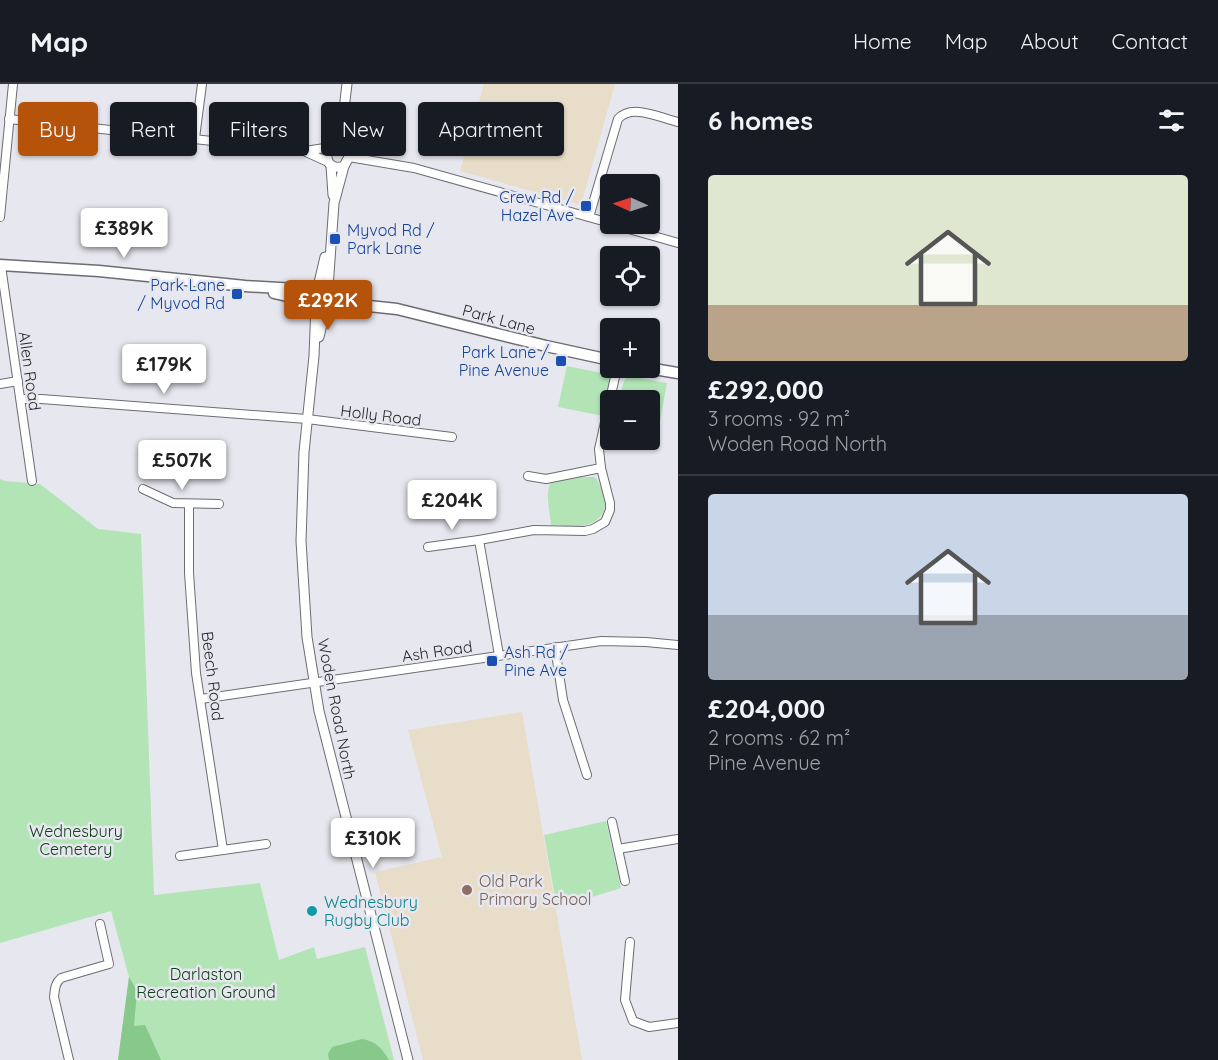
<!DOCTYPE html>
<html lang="en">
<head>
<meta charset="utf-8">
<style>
	:root { --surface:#171b24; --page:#242831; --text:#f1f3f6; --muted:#9ea1a6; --line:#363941; --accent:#b45309 }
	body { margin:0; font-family:Quicksand,sans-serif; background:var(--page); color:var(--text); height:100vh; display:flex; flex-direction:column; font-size:22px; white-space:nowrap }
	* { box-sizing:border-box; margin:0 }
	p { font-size:20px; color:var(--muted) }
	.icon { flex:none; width:33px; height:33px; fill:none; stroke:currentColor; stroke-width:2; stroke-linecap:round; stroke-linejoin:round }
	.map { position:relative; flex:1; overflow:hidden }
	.drawer { display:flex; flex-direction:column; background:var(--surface); width:540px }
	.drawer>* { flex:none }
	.top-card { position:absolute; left:18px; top:18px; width:570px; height:54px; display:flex; gap:12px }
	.needle { width:39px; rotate:273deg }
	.buttons { position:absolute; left:600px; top:90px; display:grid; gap:12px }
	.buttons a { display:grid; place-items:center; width:60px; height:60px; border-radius:6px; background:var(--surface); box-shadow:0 2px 4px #0004; font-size:30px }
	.price { position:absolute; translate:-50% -51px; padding:0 14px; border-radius:6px; background:#fff; color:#222; font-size:20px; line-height:39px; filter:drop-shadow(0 2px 3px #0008) }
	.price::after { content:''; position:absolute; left:50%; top:36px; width:18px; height:14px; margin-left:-9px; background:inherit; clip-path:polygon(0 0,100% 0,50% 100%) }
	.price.on { background:var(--accent); color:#fff }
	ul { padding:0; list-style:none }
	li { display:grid; align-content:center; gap:12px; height:318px; padding:0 30px }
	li+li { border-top:2px solid var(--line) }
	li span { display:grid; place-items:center; height:186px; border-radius:6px; color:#555 }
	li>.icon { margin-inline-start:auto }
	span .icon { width:108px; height:108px; fill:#fffc; stroke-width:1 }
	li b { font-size:26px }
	h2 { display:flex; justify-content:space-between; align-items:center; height:72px; padding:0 30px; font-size:26px }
	.pill { padding:0 21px; border-radius:6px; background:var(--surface); box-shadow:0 2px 4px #0004; font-size:21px; line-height:54px }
	.pill.on { background:var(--accent); color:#fff }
	header { display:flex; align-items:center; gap:36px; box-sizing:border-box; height:84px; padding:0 30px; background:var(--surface); border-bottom:2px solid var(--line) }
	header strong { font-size:28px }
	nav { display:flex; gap:33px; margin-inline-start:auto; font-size:21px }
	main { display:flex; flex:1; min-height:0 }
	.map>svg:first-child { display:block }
	.education { fill:#e8ddc8 }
	.green { fill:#b3e4b6 }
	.forest { fill:#87c88b }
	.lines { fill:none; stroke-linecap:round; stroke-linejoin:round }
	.minor-casing { stroke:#6c6c73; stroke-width:10 }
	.tertiary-casing { stroke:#6c6c73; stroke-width:11 }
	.secondary-casing { stroke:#6c6c73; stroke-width:13 }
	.minor { stroke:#fff; stroke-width:8 }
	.tertiary { stroke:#fff; stroke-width:9 }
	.secondary { stroke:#fff; stroke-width:10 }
	.transit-dot { fill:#1a4fb4; stroke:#e7e7ef; stroke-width:2 }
	.education-dot { fill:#8d6e63; stroke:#e7e7ef; stroke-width:2 }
	.culture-dot { fill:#0f9aa8; stroke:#e7e7ef; stroke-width:2 }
	.labels { text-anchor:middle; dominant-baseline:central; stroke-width:5; stroke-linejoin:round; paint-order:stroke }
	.transit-label { font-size:16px; fill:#164399; stroke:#e7e7ef; text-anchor:end }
	.street-label { font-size:16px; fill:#28282b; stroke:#e7e7ef }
	.park-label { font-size:16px; fill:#114019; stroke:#e7e7ef }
	.education-label { font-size:16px; fill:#785e54; stroke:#e7e7ef; text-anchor:start }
	.culture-label { font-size:16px; fill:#0d838f; stroke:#e7e7ef; text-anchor:start }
</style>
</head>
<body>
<header>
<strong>Map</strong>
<nav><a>Home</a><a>Map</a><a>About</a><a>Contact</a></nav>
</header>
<main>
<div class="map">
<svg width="678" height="976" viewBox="0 0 678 976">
	<rect width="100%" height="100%" fill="#e7e7ef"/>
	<g class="education">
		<polygon points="484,0 615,0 581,121 460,87"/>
		<polygon points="522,628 582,976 423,976 375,788 442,773 408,646"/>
	</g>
	<g class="green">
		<polygon points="567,282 606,290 610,296 603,332 558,323"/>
		<polygon points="628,292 667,299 659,343 650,341 650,316 618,316 624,297"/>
		<path d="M576 393H595C606 408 613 431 589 440 579 444 562 441 551 441 550 427 544 408 552 396Z"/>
		<polygon points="0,395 5,397 40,400 98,445 141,450 154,811 260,799 279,876 314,863 317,875 365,863 394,976 118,976 129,893 111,827 0,859"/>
		<polygon points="606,737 621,804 557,824 544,751"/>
	</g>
	<g class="forest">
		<polygon points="129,893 137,907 134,942 145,941 161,976 118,976"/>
		<path d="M362 955C375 957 382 964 389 976H329L328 970 332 963Z"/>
	</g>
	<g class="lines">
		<g class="minor-casing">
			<g id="minor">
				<polyline points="9,35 305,67 331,63"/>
				<polyline points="195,54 202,0"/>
				<polyline points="306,68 328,78"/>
				<polyline points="349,73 414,84 610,139"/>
				<polyline points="0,133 13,0"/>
				<path d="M589 133 618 35C632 19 660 34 678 38"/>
				<polyline points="611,140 678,159"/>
				<polyline points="1,182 32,397"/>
				<polyline points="0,300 18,297"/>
				<polyline points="21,315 41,315 307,335 452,353"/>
				<polyline points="528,392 546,395 601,384"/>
				<polyline points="143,405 173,419 219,420"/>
				<polyline points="189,420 189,489 196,589 223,766"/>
				<polyline points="428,463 479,456"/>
				<polyline points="555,563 563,616 587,691"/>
				<polyline points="499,571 479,456 534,446 585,447 593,445 605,438 610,426 610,419 601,384 599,365 617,284"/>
				<polyline points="201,615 601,557 646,558 678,561"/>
				<polyline points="612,738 625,797"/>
				<polyline points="618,765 678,755"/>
				<polyline points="180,772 266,760"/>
				<polyline points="630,858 625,916 633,937 649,943 678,939"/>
				<path d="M69 976 54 913C55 905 55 899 61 894L109 880 100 840"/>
			</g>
		</g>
		<g class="tertiary-casing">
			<g id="tertiary">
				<polyline points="331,82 333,111"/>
				<path d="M344 82C334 86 326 80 327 70L333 62H342L347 65"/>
				<polyline points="318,203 325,173"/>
				<polyline points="328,204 334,119 344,82 349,73 342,42 347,0"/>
				<polyline points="316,221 314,272 304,368 301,457 307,553 319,627 408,976"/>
				<polyline points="319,253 326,223"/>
			</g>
		</g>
		<g class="secondary-casing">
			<g id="secondary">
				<polyline points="0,181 99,187 245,202 314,206"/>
				<polyline points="330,207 362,216"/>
				<polyline points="274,209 313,218 319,223 326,223 331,218"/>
				<polyline points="331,218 397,225 546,262 610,276"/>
				<polyline points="648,284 678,289"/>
			</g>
		</g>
		<use href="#minor" class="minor"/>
		<use href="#tertiary" class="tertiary"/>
		<use href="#secondary" class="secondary"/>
	</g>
	<g class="transit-dot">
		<rect x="580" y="116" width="12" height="12" rx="3"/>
		<rect x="329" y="149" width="12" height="12" rx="3"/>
		<rect x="231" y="204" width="12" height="12" rx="3"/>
		<rect x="555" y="271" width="12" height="12" rx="3"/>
		<rect x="486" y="571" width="12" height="12" rx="3"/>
	</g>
	<circle class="education-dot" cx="467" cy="806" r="6"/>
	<circle class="culture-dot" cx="312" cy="827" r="6"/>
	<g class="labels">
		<g class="transit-label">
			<text x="574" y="113">Crew Rd /<tspan x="574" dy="18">Hazel Ave</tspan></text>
			<text x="347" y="146" text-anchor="start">Myvod Rd /<tspan x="347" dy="18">Park Lane</tspan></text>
			<text x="225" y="201">Park Lane<tspan x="225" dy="18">/ Myvod Rd</tspan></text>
			<text x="549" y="268">Park Lane /<tspan x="549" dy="18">Pine Avenue</tspan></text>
			<text x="504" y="568" text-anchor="start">Ash Rd /<tspan x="504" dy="18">Pine Ave</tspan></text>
		</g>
		<g class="street-label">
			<text transform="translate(499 235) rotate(15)">Park Lane</text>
			<text transform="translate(30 287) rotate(82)">Allen Road</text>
			<text transform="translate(381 331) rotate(7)">Holly Road</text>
			<text transform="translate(437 567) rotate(-8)">Ash Road</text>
			<text transform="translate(213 592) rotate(83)">Beech Road</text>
			<text transform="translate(337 625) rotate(79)">Woden Road North</text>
		</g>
		<g class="park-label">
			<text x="76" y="747">Wednesbury<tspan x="76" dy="18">Cemetery</tspan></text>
			<text x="206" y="890">Darlaston<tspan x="206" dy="18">Recreation Ground</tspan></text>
		</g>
		<g class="education-label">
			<text x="479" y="797">Old Park<tspan x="479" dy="18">Primary School</tspan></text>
		</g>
		<g class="culture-label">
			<text x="324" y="818">Wednesbury<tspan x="324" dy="18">Rugby Club</tspan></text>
		</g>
	</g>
</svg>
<div class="buttons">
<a><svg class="needle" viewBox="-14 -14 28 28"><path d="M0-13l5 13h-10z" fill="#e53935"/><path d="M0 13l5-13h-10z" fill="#9ea1a6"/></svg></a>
<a><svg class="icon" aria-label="locate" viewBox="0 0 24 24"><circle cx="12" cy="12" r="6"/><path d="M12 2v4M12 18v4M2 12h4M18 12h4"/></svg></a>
<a>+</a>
<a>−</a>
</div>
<b class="price" style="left:124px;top:175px">£389K</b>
<b class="price on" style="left:328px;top:247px">£292K</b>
<b class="price" style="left:164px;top:311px">£179K</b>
<b class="price" style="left:182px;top:407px">£507K</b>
<b class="price" style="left:452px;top:447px">£204K</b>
<b class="price" style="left:373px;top:785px">£310K</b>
<div class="top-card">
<a class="pill on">Buy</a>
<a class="pill">Rent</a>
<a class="pill">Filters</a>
<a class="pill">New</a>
<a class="pill">Apartment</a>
</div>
</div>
<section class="drawer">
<h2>6 homes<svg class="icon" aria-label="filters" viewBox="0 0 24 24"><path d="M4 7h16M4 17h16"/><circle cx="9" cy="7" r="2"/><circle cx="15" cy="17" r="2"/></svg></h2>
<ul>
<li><span style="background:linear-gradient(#dfe7d0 70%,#b9a48a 0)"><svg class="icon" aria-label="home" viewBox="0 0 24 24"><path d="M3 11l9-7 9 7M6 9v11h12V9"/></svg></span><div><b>£292,000</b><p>3 rooms · 92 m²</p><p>Woden Road North</p></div></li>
<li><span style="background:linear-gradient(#c9d6e8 65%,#9aa5b1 0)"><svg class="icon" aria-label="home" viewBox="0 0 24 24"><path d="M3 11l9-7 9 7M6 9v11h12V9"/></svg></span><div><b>£204,000</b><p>2 rooms · 62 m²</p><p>Pine Avenue</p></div></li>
</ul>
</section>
</main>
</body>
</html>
